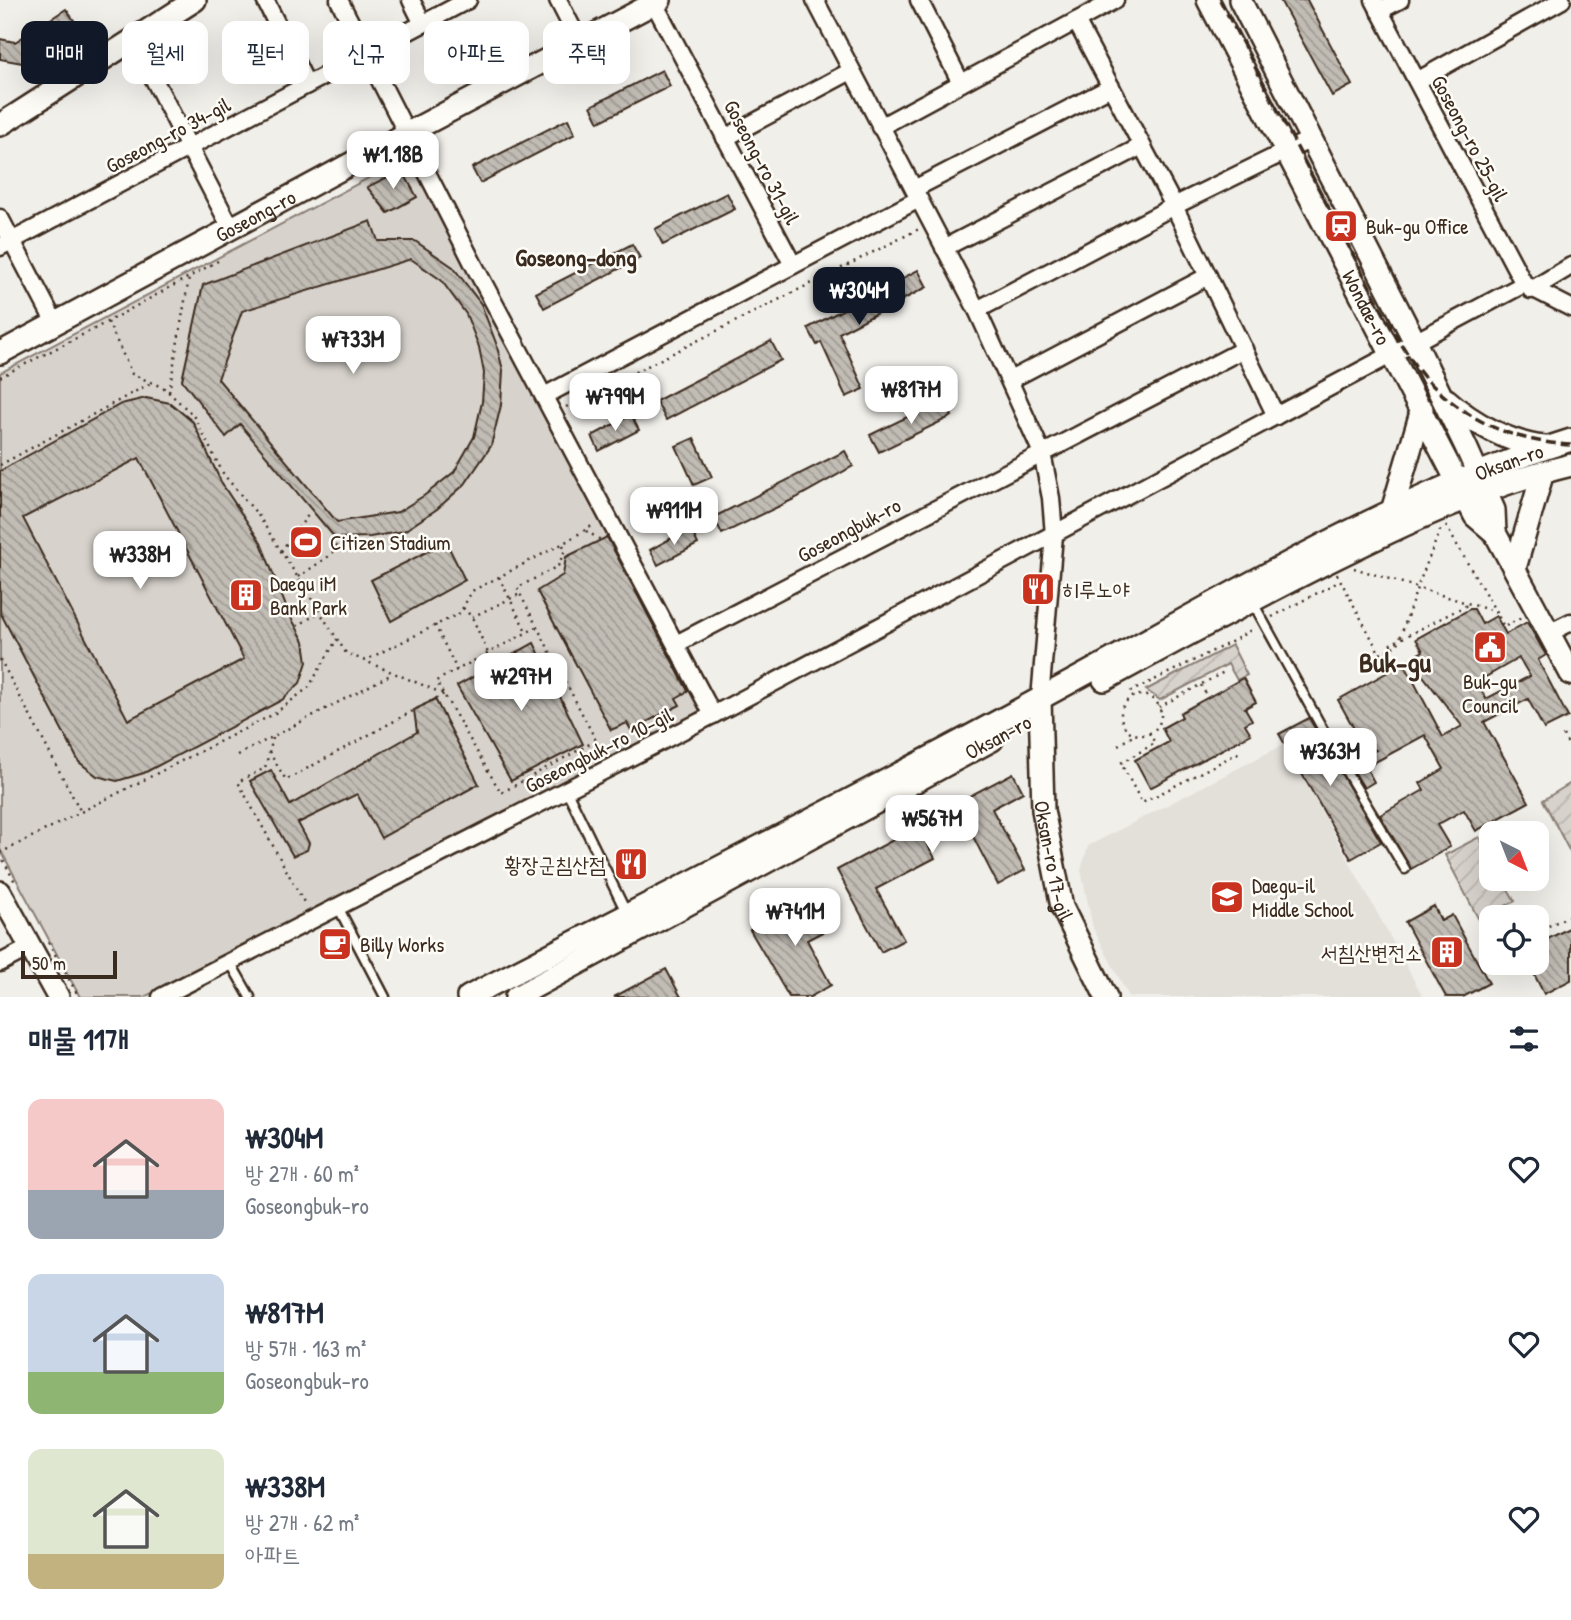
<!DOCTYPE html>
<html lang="ko">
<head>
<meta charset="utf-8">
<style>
	:root { --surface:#fff; --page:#f2f2f3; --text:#1f2937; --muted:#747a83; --accent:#111827 }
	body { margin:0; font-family:"Patrick Hand","Poor Story",sans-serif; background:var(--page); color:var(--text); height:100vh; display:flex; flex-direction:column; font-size:26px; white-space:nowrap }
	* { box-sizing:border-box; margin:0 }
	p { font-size:23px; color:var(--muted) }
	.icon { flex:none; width:38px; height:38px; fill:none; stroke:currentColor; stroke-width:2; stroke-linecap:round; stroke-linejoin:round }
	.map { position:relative; height:997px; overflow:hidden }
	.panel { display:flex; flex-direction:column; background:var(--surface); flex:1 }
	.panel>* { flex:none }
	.guide { position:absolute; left:21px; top:21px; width:700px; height:63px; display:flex; gap:14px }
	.needle { width:46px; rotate:138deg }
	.controls { position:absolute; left:1479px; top:821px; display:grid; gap:14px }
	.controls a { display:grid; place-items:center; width:70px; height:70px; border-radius:14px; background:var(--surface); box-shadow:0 7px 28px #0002; font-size:35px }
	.scale { position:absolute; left:21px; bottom:18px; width:96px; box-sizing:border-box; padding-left:7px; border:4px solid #3b2a1e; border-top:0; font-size:19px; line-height:24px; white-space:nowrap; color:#3b2a1e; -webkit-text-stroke:5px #fdfcf7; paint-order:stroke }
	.price { position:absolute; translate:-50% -60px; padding:0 16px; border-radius:14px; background:#fff; color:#222; font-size:23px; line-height:46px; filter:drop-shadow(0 2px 4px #0008) }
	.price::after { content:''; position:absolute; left:50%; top:42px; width:21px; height:16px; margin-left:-10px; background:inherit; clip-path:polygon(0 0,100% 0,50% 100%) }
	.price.selected { background:var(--accent); color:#fff }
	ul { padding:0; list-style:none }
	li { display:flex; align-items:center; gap:21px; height:175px; padding:0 28px }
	li span { display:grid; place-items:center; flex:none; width:196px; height:140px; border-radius:14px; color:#555 }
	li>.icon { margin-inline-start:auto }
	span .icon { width:84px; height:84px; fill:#fffc; stroke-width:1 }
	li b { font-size:30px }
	h2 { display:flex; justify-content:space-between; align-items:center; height:84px; padding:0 28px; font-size:30px }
	.tag { padding:0 24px; border-radius:14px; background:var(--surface); box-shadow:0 7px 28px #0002; font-size:24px; line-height:63px }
	.tag.selected { background:var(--accent); color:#fff }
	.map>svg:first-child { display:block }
	.built { fill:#e3e0da }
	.grass { fill:#d7d2cc; stroke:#897e75; stroke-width:2 }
	.garden { fill:url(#garden-furrows); stroke:#897e75; stroke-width:2 }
	.building { fill:url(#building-back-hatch); stroke:#3b2a1e; stroke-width:2; fill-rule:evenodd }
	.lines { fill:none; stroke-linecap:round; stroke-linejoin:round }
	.lane-casing { stroke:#3b2a1e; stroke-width:13 }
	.street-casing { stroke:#3b2a1e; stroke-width:21 }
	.secondary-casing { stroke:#3b2a1e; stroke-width:26 }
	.path { stroke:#3b2a1e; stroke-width:2.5; stroke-dasharray:2 5; stroke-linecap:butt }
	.lane { stroke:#fdfcf7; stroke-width:8 }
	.street { stroke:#fdfcf7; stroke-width:16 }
	.secondary { stroke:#fdfcf7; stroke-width:21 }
	.rail { stroke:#3b2a1e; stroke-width:3.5; stroke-dasharray:10 5; stroke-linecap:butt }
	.labels { text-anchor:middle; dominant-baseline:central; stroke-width:5; stroke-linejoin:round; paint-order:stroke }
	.street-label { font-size:21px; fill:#3b2a1e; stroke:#fdfcf7 }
	.poi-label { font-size:21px; fill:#3b2a1e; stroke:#fdfcf7; text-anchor:start }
	.quarter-label { font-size:24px; font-weight:bold; fill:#3b2a1e; stroke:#fdfcf7 }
	.district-label { font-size:28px; font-weight:bold; fill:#3b2a1e; stroke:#fdfcf7 }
</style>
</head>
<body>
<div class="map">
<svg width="1571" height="997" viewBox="0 0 1571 997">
	<defs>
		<pattern id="garden-furrows" width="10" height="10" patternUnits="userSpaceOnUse" patternTransform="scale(1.75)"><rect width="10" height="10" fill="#d7d2cc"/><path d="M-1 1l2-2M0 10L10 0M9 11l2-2" fill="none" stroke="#b9b4af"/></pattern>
		<pattern id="building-back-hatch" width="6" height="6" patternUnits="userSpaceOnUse" patternTransform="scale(1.75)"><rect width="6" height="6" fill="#c1bcb4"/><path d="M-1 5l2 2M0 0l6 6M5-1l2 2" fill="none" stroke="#9e9992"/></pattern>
	</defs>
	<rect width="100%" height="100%" fill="#f1efea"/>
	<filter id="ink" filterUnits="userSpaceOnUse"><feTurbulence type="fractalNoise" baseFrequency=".0143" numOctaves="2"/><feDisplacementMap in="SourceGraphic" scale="14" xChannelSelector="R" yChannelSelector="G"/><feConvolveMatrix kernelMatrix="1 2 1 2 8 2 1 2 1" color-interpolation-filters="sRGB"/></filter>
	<g filter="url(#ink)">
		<polygon class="built" points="1285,744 1423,997 1129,997 1093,928 1081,870 1088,846"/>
		<polygon class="grass" points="408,157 701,710 600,768 353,896 144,997 80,997 0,849 0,373"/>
		<g class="garden">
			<polygon points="1232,645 1247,675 1237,680 1228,664 1160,700 1146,690"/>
			<polygon points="1571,783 1571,854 1543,800"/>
			<polygon points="1479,837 1491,858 1491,878 1502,879 1515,901 1479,920 1445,855"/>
		</g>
		<g class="building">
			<polygon points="1280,0 1307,0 1352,85 1332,96"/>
			<polygon points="66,9 78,26 22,63 0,59 0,39 15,42"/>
			<polygon points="662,70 670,86 599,122 591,106"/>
			<polygon points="568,119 575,134 480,183 472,168"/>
			<polygon points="402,170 417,197 388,213 367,187"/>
			<polygon points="727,193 735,209 663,245 655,229"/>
			<path d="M371 221 378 241H415L453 267 481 304 496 343 503 370 501 405 491 446 465 484 437 509 404 531 370 537 335 538 240 424 226 437 182 380 203 285ZM411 259 441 280 466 314 479 347 484 373 482 402 474 437 454 472 425 495 398 512 337 522 218 379 242 311Z"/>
			<polygon points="632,244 640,258 544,308 536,293"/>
			<polygon points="918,270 927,287 839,333 864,389 846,397 821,342 817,345 808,328"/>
			<polygon points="771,341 781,360 666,420 656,401"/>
			<path d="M146 398 170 403 193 422 222 484 261 543 289 614 304 641 307 662 300 683 282 700 144 773 117 781 97 776 79 762 0 612V471L121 404ZM139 458 244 659 128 720 23 518Z"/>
			<polygon points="944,399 952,416 879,452 870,435"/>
			<polygon points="631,415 639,430 599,451 592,436"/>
			<polygon points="694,438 712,477 694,485 676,446"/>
			<polygon points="845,451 853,466 796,498 722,534 714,517"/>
			<polygon points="690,528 698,544 658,565 650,550"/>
			<polygon points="607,537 688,691 676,698 680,705 631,730 627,723 611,730 537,591 563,575 566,557"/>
			<polygon points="446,542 465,580 391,621 371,580"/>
			<path d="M1470 609H1474L1482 624 1496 616 1506 634 1527 622 1546 655 1538 660 1568 717 1544 729 1528 699 1484 722 1529 802 1476 831 1464 810 1437 825 1450 847 1411 869 1380 815 1424 790 1420 783 1444 769 1425 735 1366 767 1374 782 1364 788 1350 765 1376 750 1362 743 1338 700 1404 663 1443 737 1462 726 1410 659 1423 651 1416 639ZM1519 658 1530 676 1486 699 1477 682Z"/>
			<polygon points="534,643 583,744 511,781 457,686"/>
			<polygon points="1243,678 1256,702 1245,708 1252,720 1245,724 1251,734 1150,788 1135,760 1169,742 1162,728 1182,717 1180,713"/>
			<polygon points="435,699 479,784 381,838 357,794 298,823 309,843 307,850 293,856 250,781 271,770 290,805 417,732 414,710"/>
			<polygon points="1309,718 1381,842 1351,859 1279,734"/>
			<polygon points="1013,773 1023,792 992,809 1025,870 998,885 966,823 927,844 935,858 876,889 904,940 881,952 837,870 927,822 926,819"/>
			<polygon points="815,895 832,927 807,940 831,985 810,997 789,997 750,930"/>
			<polygon points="1434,906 1441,921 1452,915 1489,983 1463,997 1446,997 1405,922"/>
			<polygon points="1571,927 1571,980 1544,994 1528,962 1536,962 1536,945"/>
			<polygon points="666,969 681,997 614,997"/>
		</g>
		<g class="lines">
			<g class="lane-casing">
				<g id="lane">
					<polyline points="1252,601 1343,766 1405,869"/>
					<polyline points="567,791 627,914"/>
					<polyline points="338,907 385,997"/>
					<polyline points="230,962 250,997"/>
				</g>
			</g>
			<g class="street-casing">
				<g id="street">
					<polyline points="265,0 307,85"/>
					<polyline points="339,0 476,269 713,715"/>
					<polyline points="411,0 423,24"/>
					<polyline points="558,0 580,43"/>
					<polyline points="815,0 977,310 1042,453 1051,498 1054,535 1040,699"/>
					<polyline points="919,0 961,83"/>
					<polyline points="1374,0 1524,284"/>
					<polyline points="654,3 793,265"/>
					<polyline points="1379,11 1400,0"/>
					<polyline points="1076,21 1174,206 1276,416"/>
					<polyline points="133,39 231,228"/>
					<polyline points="1417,81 1562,0"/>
					<polyline points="880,127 1115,0"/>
					<polyline points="725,138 851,71"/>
					<polyline points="914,189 1111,87"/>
					<polyline points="0,218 55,323"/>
					<polyline points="0,247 468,0"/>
					<polyline points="944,248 1142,146"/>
					<polyline points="1531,290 1571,266"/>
					<polyline points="977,310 1174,206 1311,139"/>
					<polyline points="1010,380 1208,276"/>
					<polyline points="544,396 919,199"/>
					<polyline points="1549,633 1571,622"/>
					<polyline points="676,644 1244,349"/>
					<polyline points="0,963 31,947"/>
					<polyline points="161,997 713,715 1524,284 1571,308"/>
				</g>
			</g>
			<g class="secondary-casing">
				<g id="secondary">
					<path id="s1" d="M1208 0 1475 516 1495 533 1571 674"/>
					<polyline points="1240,0 1415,342 1466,447 1494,510 1495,533"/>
					<polyline points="0,125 195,0"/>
					<path id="s2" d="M0 353 406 134 660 0"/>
					<path d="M1447 400C1472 423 1511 444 1545 447"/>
					<polyline points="1392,511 1422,409"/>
					<polyline points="1515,568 1543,472"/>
					<path d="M1104 680C1175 641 1247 603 1320 566 1400 526 1483 486 1571 465"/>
					<path id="s3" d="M1040 699 1043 810 1062 907 1106 997"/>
					<polyline points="0,892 58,997"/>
					<path id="s4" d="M468 997C659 898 852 801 1041 698 1213 606 1384 498 1571 440"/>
					<polyline points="516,997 992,740"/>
				</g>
			</g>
			<g class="path">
				<polyline points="108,322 132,374 164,388 193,415 224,475 258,515 346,653 444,694"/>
				<polyline points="0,377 96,328 218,261"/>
				<polyline points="169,392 189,278"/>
				<polyline points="566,407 919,229"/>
				<polyline points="0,465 151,383"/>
				<polyline points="1446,526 1496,612"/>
				<polyline points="586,531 601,540"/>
				<polyline points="563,545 565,550 558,566 517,588 604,756"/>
				<polyline points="281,551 309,514"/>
				<polyline points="1354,568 1496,612 1504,627 1521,618"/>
				<polyline points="1337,574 1380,654 1398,644 1417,588 1441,528"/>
				<polyline points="298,577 332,554 340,538"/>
				<polyline points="499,577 527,633"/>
				<polyline points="463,608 472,617 488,653"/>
				<polyline points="472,617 520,594"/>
				<polyline points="1272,617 1340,581"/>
				<polyline points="435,625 457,670"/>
				<polyline points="297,626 320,612"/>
				<polyline points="537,627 436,681 501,793 595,741"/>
				<polyline points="0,659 81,812"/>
				<polyline points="364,661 460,613 472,591 562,544 595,524"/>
				<polyline points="1395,662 1387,646 1469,604"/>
				<polyline points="1201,685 1208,698"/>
				<polyline points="1130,692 1233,641 1254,628"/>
				<circle cx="1141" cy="715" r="20"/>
				<polyline points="1159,707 1226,671"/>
				<polyline points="1149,733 1155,743 1121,763 1142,803 1242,751"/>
				<polyline points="1563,735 1571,749"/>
				<polyline points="273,738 265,768 238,782 306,906"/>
				<polyline points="1118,745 1136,734"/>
				<polyline points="269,752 286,780 444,694"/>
				<polyline points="238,755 392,674"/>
				<polyline points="0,853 274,714 309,687 337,639"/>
				<polyline points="0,854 16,884"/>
				<polyline points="1536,932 1571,915"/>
				<polyline points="48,942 79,997"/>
			</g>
			<use href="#lane" class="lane"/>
			<use href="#street" class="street"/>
			<use href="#secondary" class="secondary"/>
			<path class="rail" d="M1220 0 1394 333C1404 347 1413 365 1425 378 1467 421 1511 441 1571 445"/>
		</g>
	</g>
	<defs>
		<g id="station-square" transform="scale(1.75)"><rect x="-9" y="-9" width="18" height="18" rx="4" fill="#c8321e" stroke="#fdfcf7"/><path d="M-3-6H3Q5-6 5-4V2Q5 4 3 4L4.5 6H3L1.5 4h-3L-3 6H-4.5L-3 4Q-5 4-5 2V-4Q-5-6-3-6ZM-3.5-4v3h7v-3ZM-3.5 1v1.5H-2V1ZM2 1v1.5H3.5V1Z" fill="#fff"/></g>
		<g id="stadium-square" transform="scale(1.75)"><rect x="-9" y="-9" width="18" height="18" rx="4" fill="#c8321e" stroke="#fdfcf7"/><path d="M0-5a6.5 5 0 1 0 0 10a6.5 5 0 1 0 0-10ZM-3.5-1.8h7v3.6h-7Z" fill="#fff"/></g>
		<g id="restaurant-square" transform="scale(1.75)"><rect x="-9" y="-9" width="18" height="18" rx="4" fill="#c8321e" stroke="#fdfcf7"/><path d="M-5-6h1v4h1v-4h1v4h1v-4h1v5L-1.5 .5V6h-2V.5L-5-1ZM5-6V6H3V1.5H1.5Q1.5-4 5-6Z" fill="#fff"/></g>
		<g id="building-square" transform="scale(1.75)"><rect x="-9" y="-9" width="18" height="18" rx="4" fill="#c8321e" stroke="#fdfcf7"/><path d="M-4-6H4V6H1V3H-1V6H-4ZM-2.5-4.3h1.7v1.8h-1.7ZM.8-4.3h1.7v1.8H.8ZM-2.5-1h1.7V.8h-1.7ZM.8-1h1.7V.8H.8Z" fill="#fff"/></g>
		<g id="civic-square" transform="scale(1.75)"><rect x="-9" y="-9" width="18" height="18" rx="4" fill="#c8321e" stroke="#fdfcf7"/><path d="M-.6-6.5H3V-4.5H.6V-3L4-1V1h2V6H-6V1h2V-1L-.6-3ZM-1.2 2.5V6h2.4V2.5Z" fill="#fff"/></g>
		<g id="school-square" transform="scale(1.75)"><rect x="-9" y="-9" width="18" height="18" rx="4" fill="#c8321e" stroke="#fdfcf7"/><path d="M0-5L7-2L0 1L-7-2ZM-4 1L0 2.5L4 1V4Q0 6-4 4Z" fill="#fff"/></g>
		<g id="cafe-square" transform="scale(1.75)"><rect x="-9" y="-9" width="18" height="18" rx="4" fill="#c8321e" stroke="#fdfcf7"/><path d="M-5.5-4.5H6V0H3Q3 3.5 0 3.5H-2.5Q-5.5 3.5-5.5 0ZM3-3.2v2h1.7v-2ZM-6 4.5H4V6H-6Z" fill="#fff"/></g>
	</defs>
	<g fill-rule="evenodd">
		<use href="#station-square" x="1341" y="226"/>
		<use href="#stadium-square" x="306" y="542"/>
		<use href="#restaurant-square" x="1038" y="589"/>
		<use href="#building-square" x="246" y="595"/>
		<use href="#civic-square" x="1490" y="647"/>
		<use href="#restaurant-square" x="631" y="864"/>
		<use href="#school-square" x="1227" y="897"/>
		<use href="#cafe-square" x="335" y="944"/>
		<use href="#building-square" x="1447" y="952"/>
	</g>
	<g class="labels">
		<g class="street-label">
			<text transform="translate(168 135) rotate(-28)">Goseong-ro 34-gil</text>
			<text transform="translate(1470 138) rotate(62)">Goseong-ro 25-gil</text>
			<text transform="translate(762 162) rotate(62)">Goseong-ro 31-gil</text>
			<text stroke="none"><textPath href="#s2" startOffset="290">Goseong-ro</textPath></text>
			<text stroke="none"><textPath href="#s1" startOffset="346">Wondae-ro</textPath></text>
			<text stroke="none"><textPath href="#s4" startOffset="1171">Oksan-ro</textPath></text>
			<text transform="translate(849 530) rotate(-28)">Goseongbuk-ro</text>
			<text transform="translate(998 737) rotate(-28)">Oksan-ro</text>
			<text transform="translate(599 750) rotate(-27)">Goseongbuk-ro 10-gil</text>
			<text stroke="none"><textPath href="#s3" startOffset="163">Oksan-ro 17-gil</textPath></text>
		</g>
		<g class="poi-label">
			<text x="1366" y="226">Buk-gu Office</text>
			<text x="330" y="542">Citizen Stadium</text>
			<text x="270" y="583">Daegu iM<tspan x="270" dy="24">Bank Park</tspan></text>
			<text x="1062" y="589">히루노야</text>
			<text x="1490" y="681" text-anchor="middle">Buk-gu<tspan x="1490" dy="24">Council</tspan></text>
			<text x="606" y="864" text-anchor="end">황장군침산점</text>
			<text x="1252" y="885">Daegu-il<tspan x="1252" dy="24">Middle School</tspan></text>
			<text x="360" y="944">Billy Works</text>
			<text x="1422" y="952" text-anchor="end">서침산변전소</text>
		</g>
		<g class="quarter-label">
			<text x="576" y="257">Goseong-dong</text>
		</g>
		<g class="district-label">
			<text x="1395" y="662">Buk-gu</text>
		</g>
	</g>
</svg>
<div class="controls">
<a><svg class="needle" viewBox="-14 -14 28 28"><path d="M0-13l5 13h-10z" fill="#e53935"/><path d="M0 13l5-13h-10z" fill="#747a83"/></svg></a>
<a><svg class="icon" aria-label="locate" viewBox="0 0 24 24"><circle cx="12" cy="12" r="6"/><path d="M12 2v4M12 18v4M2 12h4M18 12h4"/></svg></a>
</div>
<div class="scale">50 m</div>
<b class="price" style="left:393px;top:191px">₩1.18B</b>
<b class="price selected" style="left:859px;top:327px">₩304M</b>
<b class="price" style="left:353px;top:376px">₩733M</b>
<b class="price" style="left:911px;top:426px">₩817M</b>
<b class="price" style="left:615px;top:433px">₩799M</b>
<b class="price" style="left:674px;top:547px">₩911M</b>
<b class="price" style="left:140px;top:591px">₩338M</b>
<b class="price" style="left:521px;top:713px">₩297M</b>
<b class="price" style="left:1330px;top:788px">₩363M</b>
<b class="price" style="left:932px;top:855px">₩567M</b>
<b class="price" style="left:795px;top:948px">₩741M</b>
<div class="guide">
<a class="tag selected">매매</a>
<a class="tag">월세</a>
<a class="tag">필터</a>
<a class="tag">신규</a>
<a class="tag">아파트</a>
<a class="tag">주택</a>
</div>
</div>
<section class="panel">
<h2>매물 11개<svg class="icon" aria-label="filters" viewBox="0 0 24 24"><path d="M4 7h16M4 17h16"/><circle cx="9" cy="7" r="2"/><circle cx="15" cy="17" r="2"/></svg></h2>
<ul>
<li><span style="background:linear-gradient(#f6c9c9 65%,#9aa5b1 0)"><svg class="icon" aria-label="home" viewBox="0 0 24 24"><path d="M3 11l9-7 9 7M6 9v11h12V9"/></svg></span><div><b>₩304M</b><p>방 2개 · 60 m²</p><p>Goseongbuk-ro</p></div><svg class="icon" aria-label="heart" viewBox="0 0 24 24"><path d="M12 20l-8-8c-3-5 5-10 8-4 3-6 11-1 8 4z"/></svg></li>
<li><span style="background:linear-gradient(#c9d6e8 70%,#8fb573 0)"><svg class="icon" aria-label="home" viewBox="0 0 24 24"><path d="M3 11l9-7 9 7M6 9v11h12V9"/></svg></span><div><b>₩817M</b><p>방 5개 · 163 m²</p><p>Goseongbuk-ro</p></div><svg class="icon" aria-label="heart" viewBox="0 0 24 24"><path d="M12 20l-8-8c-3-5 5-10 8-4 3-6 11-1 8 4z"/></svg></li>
<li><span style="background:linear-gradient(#dfe7d0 75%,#c2b280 0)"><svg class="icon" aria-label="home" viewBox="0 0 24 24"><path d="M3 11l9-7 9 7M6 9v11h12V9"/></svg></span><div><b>₩338M</b><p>방 2개 · 62 m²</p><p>아파트</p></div><svg class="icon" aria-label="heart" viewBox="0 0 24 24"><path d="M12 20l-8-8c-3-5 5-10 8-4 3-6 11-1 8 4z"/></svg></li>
</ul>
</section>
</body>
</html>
